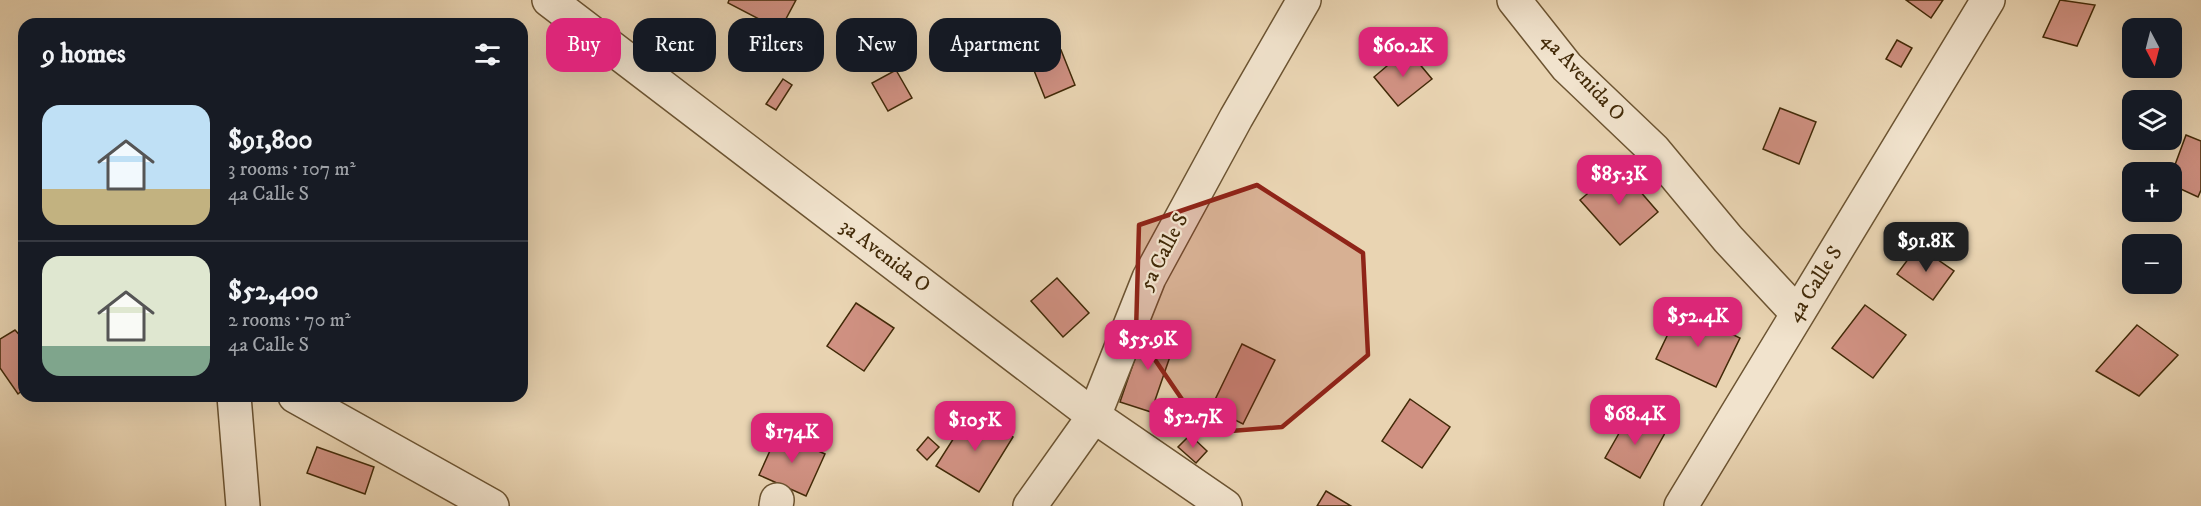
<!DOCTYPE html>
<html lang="en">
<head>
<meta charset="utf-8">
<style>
	:root { --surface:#171b24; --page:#20242c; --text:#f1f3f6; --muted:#9ea1a6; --line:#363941; --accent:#db2777 }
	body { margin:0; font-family:"IM FELL DW Pica",serif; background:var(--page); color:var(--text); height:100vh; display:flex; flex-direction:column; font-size:22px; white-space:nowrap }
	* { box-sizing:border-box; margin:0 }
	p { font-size:20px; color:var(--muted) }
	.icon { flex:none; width:33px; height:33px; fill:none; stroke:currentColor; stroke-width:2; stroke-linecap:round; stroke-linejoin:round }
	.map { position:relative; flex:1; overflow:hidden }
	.panel { position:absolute; left:18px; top:18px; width:510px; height:384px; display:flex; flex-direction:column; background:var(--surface); border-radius:18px; box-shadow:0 6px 24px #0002 }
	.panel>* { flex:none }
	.hud { position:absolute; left:546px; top:18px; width:570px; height:54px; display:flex; gap:12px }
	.needle { width:39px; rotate:173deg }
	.buttons { position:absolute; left:2122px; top:18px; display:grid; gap:12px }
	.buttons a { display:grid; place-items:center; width:60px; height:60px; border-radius:12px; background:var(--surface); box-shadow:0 6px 24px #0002; font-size:30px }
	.price { position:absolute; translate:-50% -51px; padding:0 14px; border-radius:12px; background:var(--accent); color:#fff; font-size:20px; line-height:39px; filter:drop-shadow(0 2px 3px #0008) }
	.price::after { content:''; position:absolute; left:50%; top:36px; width:18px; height:14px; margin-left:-9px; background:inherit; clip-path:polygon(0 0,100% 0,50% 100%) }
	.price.on { background:#222; color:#fff }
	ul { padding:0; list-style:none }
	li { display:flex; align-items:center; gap:18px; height:150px; padding:0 24px }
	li+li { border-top:2px solid var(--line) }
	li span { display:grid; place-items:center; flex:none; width:168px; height:120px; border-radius:18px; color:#555 }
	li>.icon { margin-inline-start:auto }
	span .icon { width:72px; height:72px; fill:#fffc; stroke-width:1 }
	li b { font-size:26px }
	h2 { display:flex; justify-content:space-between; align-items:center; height:72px; padding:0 24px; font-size:26px }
	.pill { padding:0 21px; border-radius:18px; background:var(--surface); box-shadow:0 6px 24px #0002; font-size:21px; line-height:54px }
	.pill.on { background:var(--accent); color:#fff }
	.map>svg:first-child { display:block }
	.building { fill:#d09182; stroke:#422a08; stroke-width:1.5 }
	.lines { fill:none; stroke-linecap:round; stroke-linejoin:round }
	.minor-casing { stroke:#6c5432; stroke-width:36 }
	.minor { stroke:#f1e3cd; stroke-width:33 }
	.marked { fill:#8f2418; fill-opacity:0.2; stroke:#8f2418; stroke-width:4.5; stroke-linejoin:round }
	.labels { text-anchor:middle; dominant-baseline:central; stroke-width:4.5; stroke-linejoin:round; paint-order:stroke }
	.street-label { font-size:21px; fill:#422a08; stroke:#f1e3cd }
</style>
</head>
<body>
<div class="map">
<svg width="2201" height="506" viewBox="0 0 2201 506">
	<rect width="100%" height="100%" fill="#e9d4b2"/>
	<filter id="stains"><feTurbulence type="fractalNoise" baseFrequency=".00333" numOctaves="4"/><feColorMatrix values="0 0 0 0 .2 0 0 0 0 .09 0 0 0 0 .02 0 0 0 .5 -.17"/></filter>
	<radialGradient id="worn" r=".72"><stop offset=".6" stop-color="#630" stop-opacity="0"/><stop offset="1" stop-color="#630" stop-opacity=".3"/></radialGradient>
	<g class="building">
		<polygon points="729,0 796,0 780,30 728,3"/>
		<polygon points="1906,0 1943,0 1931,18"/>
		<polygon points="2060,0 2095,5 2077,46 2043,37"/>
		<polygon points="1897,40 1912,48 1901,67 1886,59"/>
		<polygon points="1407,49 1432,79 1398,106 1374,77"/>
		<polygon points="1061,50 1075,85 1045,98 1031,63"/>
		<polygon points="896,70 912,98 888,111 872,83"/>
		<polygon points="783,79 792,85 776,110 766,104"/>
		<polygon points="1780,108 1816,122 1799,164 1763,149"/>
		<polygon points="2186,135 2201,141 2201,190 2198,197 2172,185 2172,173"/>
		<polygon points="1619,167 1658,212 1620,245 1580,200"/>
		<polygon points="1918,246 1954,271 1933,300 1897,274"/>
		<polygon points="1057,278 1089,313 1063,337 1031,301"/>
		<polygon points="856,303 894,328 864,371 827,346"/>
		<polygon points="1865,305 1906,335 1873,378 1832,348"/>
		<polygon points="1680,309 1740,338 1716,387 1656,359"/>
		<polygon points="2137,325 2178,355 2139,396 2096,371"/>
		<polygon points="1145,329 1176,339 1151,412 1120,402"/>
		<polygon points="15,330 24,340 24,389 18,394 0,368 0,339"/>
		<polygon points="1242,344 1275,360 1243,424 1211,408"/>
		<polygon points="1410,399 1450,427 1422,468 1382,441"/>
		<polygon points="971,411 1013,437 979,492 936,466"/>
		<polygon points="1630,414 1665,433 1640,478 1605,458"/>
		<polygon points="778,433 825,454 806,496 759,475"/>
		<polygon points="1190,435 1207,451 1196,463 1178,447"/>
		<polygon points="928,437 939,447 927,460 917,450"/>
		<polygon points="317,447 374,467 365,494 307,473"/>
		<polygon points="1326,491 1351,506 1317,506"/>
	</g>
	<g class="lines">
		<g class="minor-casing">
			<g id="minor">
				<polyline points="549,0 1094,416 1225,506"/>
				<polyline points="1514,0 1567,67 1654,150 1728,239 1797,313"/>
				<polyline points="234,396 243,506"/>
				<polyline points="295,396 492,506"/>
				<polyline points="776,506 777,500"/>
				<polyline points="1030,506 1094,416 1149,278 1236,118 1304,0"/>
				<polyline points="1681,506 1988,0"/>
			</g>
		</g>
		<use href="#minor" class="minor"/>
	</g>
	<path class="marked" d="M1257 185 1363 253 1368 355 1282 427 1205 433 1136 332 1139 225Z"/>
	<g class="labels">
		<g class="street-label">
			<text transform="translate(1583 77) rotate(47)">4a Avenida O</text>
			<text transform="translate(1164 252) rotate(-63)">5a Calle S</text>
			<text transform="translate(885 256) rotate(37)">3a Avenida O</text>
			<text transform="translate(1815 284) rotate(-58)">4a Calle S</text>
		</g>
	</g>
	<rect width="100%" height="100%" filter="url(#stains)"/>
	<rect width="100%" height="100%" fill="url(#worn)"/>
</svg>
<div class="buttons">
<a><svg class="needle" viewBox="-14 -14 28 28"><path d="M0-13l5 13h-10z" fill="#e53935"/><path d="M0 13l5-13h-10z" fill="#9ea1a6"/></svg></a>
<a><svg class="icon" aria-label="layers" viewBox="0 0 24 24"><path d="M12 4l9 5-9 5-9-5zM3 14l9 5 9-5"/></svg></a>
<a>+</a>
<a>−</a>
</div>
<b class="price" style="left:1403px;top:78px">$60.2K</b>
<b class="price" style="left:1619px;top:206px">$85.3K</b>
<b class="price on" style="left:1926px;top:273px">$91.8K</b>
<b class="price" style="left:1698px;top:348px">$52.4K</b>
<b class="price" style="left:1148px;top:371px">$55.9K</b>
<b class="price" style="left:1635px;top:446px">$68.4K</b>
<b class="price" style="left:1193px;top:449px">$52.7K</b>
<b class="price" style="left:975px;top:452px">$105K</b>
<b class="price" style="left:792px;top:464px">$174K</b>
<div class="hud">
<a class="pill on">Buy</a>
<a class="pill">Rent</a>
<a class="pill">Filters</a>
<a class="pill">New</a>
<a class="pill">Apartment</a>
</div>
<section class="panel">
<h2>9 homes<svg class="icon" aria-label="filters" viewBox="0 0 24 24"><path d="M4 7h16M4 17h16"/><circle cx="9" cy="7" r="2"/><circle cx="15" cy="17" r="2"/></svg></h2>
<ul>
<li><span style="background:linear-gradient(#bfe0f5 70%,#c2b280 0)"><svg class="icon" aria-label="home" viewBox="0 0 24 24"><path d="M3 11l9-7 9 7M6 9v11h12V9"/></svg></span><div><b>$91,800</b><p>3 rooms · 107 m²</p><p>4a Calle S</p></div></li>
<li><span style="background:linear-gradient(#dfe7d0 75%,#7fa58c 0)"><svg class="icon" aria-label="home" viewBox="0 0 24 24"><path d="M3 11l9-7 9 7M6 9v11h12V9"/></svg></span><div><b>$52,400</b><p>2 rooms · 70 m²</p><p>4a Calle S</p></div></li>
</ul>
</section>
</div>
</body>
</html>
